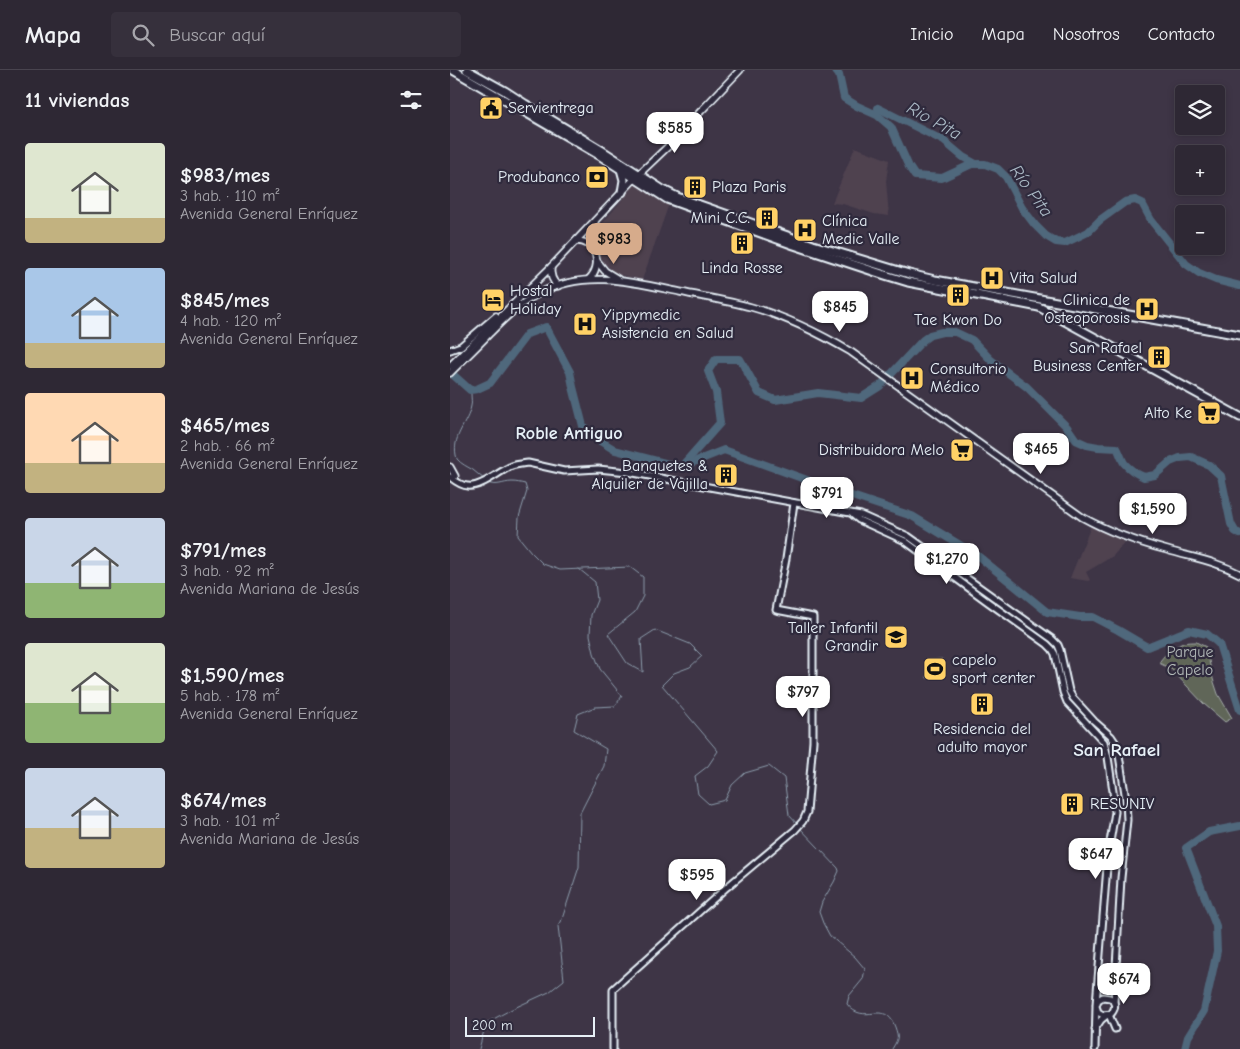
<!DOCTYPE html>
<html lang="es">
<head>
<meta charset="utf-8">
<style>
	:root { --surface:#2e2834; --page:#36303c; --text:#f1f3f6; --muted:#a7a6ac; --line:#49444f; --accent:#d6ab8b }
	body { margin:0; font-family:"Comic Neue",sans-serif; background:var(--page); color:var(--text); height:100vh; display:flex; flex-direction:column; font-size:19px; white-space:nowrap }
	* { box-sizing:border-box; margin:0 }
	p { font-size:16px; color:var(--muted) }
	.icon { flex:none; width:28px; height:28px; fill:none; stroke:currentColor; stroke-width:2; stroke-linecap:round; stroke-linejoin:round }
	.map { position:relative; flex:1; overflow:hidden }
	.panel { display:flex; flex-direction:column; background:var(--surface); width:450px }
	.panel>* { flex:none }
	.tools { position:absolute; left:725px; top:15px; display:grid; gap:10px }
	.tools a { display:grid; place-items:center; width:50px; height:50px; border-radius:5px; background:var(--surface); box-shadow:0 2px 8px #0003,0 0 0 1px var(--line); font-size:25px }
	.scale { position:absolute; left:15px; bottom:12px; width:130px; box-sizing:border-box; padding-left:5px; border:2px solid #e8f1f8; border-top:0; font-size:14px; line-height:18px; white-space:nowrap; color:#e8f1f8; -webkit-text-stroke:4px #2f2a3d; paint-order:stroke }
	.price { position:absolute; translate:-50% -42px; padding:0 11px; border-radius:10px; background:#fff; color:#222; font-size:16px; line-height:32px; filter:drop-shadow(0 1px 2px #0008) }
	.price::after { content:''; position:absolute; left:50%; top:30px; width:15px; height:11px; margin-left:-8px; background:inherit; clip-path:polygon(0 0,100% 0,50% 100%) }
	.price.selected { background:var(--accent); color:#111 }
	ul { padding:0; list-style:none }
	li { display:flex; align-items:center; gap:15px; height:125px; padding:0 25px }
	li span { display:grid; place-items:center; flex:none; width:140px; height:100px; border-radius:5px; color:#555 }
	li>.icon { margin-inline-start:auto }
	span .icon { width:60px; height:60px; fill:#fffc; stroke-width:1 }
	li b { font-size:21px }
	h2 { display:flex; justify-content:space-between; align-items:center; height:60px; padding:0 25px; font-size:21px }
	header { display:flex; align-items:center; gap:30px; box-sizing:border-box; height:70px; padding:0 25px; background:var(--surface); border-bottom:1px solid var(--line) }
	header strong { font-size:24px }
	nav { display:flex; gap:28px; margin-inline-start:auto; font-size:18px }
	.search { width:350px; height:45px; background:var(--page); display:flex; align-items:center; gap:12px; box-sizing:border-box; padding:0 18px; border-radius:5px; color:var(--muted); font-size:19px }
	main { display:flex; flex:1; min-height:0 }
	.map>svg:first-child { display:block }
	.built { fill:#4f4250 }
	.green { fill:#606659; stroke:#a4aca8 }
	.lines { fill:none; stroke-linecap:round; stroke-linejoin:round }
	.stream { stroke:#8d9ead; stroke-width:1 }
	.river { stroke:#50677b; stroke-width:8 }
	.tertiary-casing { stroke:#e8f1f8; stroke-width:9 }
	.secondary-casing { stroke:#e8f1f8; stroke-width:9 }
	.trunk-casing { stroke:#e8f1f8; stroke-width:11 }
	.tertiary { stroke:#2f2a3d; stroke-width:5 }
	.secondary { stroke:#2f2a3d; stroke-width:5.5 }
	.trunk { stroke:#2f2a3d; stroke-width:7 }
	.labels { text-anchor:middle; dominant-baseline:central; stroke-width:4.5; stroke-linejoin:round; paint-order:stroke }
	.poi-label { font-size:16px; fill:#e8f1f8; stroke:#2f2a3d; text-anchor:start }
	.park-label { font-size:16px; fill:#b2b9b8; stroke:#2f2a3d }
	.water-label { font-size:18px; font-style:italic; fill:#abbac6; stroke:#2f2a3d }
	.neighbourhood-label { font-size:18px; font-weight:bold; fill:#e8f1f8; stroke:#2f2a3d }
	.quarter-label { font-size:19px; font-weight:bold; fill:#e8f1f8; stroke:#2f2a3d }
</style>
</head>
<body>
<header>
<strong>Mapa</strong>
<div class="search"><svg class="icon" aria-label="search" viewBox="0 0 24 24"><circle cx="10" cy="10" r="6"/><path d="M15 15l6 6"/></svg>Buscar aquí</div>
<nav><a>Inicio</a><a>Mapa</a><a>Nosotros</a><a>Contacto</a></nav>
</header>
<main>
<section class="panel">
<h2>11 viviendas<svg class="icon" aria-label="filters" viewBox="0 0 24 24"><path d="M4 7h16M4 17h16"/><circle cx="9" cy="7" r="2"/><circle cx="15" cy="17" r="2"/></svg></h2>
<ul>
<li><span style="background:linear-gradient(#dfe7d0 75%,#c2b280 0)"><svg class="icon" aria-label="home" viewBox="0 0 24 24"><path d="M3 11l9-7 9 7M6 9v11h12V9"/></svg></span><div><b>$983/mes</b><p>3 hab. · 110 m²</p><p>Avenida General Enríquez</p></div></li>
<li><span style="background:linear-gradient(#a9c7e8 75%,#c2b280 0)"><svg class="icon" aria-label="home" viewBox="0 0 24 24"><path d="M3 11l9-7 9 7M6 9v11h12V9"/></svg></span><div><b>$845/mes</b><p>4 hab. · 120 m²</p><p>Avenida General Enríquez</p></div></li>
<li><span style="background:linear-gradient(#ffd9b3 70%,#c2b280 0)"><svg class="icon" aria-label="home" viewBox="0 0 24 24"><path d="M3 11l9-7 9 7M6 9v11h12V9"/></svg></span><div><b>$465/mes</b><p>2 hab. · 66 m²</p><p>Avenida General Enríquez</p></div></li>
<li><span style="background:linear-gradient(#c9d6e8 65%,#8fb573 0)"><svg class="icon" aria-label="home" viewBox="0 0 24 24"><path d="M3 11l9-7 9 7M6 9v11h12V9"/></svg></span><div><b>$791/mes</b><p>3 hab. · 92 m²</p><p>Avenida Mariana de Jesús</p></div></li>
<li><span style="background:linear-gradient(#dfe7d0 60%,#8fb573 0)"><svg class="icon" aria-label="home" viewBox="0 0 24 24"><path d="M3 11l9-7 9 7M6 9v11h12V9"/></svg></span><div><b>$1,590/mes</b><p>5 hab. · 178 m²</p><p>Avenida General Enríquez</p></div></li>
<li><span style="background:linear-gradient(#c9d6e8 60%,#c2b280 0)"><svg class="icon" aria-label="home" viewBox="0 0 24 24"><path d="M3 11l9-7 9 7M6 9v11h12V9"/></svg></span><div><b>$674/mes</b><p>3 hab. · 101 m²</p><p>Avenida Mariana de Jesús</p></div></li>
</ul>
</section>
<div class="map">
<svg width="790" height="979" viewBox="0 0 790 979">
	<rect width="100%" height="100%" fill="#3e3546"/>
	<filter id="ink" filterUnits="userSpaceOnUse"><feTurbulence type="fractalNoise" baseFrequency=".02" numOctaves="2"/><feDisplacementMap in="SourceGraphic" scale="10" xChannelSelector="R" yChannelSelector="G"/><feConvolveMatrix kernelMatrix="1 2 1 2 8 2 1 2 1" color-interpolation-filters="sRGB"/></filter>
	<g filter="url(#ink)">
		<g class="built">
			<polygon points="405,77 439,90 436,111 439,146 424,144 393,134 382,133"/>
			<polygon points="186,113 219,134 192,210 166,204 154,193 148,181 147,160"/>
			<polygon points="641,456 675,472 663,486 636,502 640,510 638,511 620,508"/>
		</g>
		<g class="green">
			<path d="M746 572 756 577 763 609 768 624 782 648 775 652 754 634 721 599 709 593C713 585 724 577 733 573 737 572 742 572 746 572Z"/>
			<polygon points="492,589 494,608 477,608 477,590"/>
		</g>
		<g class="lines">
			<g class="stream">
				<path d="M21 324C21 328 22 333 21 336 18 354 0 367 7 389 11 394 18 397 23 400 27 403 31 407 35 410"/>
				<path d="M38 413C47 417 53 412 62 412 66 412 71 413 75 414L77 421 69 447 68 466 81 482 93 494 110 500 180 497 193 507V526L185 542 158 564 177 593 193 602 191 569 205 560 240 574 252 586 240 597 224 603 212 615 268 681 258 696 245 706 248 724 259 734 275 730 282 715 295 703 319 696 334 708 339 745 348 755"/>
				<path d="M350 758 388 798 389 801 384 812 372 832 369 842 373 853 380 866 405 887 415 899 413 909 399 926 397 934C414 957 435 928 445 957 449 968 448 969 442 979"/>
				<polyline points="29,979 36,953 62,939 99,922 114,910 108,856 111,852 129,797 130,743 154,696 156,679 124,660 128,644 145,637 165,636 172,626 150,599 144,583 140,565 141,545 147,530 145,512 129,499"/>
			</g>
			<g class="river">
				<polyline points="385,0 389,5 394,28 407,36 427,45 441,57 459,97 465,106 492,108 522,94 535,94 548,99 556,107 572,138 585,155 596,166 606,172 615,173 638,162 650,150 675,132 685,130 692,133 701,150 736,194 749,203 766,210 790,216"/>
				<polyline points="428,38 494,71 513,87 524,93"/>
				<polyline points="0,302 20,320 27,319 40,313 77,264 96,257 120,302 123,317 133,356 147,369 165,380 231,397 274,380 393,423 462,446 528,486 597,542 630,547 643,547 668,560 697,577 739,560 757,564 769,574 790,640"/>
				<path d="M232 396 270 353 266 322 258 301 266 289H290L309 323 325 330 368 323 411 328 430 316 473 270 480 265 492 262H505L522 270 541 290 577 317 617 357 626 370 637 375 648 377 667 378C670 383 671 388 674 393 679 399 687 404 694 407L705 405 720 392 730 388 741 387 759 395 771 406 781 454 785 461 790 464"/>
				<polyline points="735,979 738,967 754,941 767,881 766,856 736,778 759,762 790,756"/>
			</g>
			<g class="tertiary-casing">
				<g id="tertiary">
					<path d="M0 407C5 411 12 416 18 416 31 418 49 401 62 396 67 394 72 394 78 393L114 401 148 399 178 402 411 445 458 466 602 569 608 575 610 580 619 621 623 628 644 651 661 666 665 672 669 685 676 730 677 750 671 808 664 933"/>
					<polyline points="403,445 409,450 455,471 538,532 597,574 602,579 605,584 613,622 617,632 654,672 658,687 663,721 665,742 658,784 646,934"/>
					<polyline points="658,945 660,947 665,959"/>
					<polyline points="645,959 651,950 657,945"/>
					<polyline points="163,979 163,919 277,817 345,760 353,751 357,742 363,671 363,547 326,540 336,489 344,433"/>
					<path d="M645 979 646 936 648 930 653 927 660 928C666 932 666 938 661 944L653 945 648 942 646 936"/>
				</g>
			</g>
			<g class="secondary-casing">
				<g id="secondary">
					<path d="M126 171C147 171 153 196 139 209"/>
					<polyline points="143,179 142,166 145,151"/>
					<polyline points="147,191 155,201 168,209"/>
					<path d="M101 197C100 205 102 211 108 216"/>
					<polyline points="0,280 11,276 46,246"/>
					<polyline points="0,296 101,197 189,104 229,66 251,41 290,0"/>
					<path d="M0 303C13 290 27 277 40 263 55 248 71 232 90 223 136 199 183 212 230 222 254 227 278 231 301 237 337 247 369 263 401 282L632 447C659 462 687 472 717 480 744 488 766 491 790 504"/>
					<polyline points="0,397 5,406"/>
				</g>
			</g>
			<g class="trunk-casing">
				<g id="trunk">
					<polyline points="3,0 149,85 217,129 344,175 435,205 458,212 589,237 790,347"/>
					<polyline points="17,0 55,21 75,34 151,80 213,120 227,127 363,175 459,204 485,210 790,265"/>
					<polyline points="171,99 174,110 172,122"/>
				</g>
			</g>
			<use href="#tertiary" class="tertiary"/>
			<use href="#secondary" class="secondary"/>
			<use href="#trunk" class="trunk"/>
		</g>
	</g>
	<defs>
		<g id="civic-square" transform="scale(1.25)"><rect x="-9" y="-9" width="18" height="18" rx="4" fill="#ffd166" stroke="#2f2a3d"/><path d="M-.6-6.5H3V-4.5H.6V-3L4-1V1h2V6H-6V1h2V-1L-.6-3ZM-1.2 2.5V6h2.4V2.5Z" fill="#111"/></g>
		<g id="bank-square" transform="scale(1.25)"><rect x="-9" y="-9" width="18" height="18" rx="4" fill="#ffd166" stroke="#2f2a3d"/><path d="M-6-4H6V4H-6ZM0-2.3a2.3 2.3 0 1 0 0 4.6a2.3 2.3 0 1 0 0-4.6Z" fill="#111"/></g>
		<g id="building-square" transform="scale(1.25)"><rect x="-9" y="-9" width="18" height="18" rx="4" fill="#ffd166" stroke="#2f2a3d"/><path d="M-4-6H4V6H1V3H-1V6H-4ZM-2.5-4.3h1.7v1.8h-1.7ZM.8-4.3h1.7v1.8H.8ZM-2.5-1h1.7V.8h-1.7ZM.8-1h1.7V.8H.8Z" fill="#111"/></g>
		<g id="hospital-square" transform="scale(1.25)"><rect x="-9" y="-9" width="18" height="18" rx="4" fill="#ffd166" stroke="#2f2a3d"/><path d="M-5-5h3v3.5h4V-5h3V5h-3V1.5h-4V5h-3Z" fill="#111"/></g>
		<g id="hotel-square" transform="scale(1.25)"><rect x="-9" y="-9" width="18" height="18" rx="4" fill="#ffd166" stroke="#2f2a3d"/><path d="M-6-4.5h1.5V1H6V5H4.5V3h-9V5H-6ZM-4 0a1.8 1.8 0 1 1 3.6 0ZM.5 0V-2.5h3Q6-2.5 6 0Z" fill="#111"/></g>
		<g id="supermarket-square" transform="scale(1.25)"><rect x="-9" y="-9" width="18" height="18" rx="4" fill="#ffd166" stroke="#2f2a3d"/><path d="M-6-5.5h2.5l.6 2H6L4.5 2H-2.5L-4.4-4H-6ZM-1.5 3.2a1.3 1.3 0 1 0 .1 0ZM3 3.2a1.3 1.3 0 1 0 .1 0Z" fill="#111"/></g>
		<g id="school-square" transform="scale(1.25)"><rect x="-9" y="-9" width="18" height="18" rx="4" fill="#ffd166" stroke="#2f2a3d"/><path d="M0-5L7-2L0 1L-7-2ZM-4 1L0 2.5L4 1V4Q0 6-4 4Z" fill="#111"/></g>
		<g id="stadium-square" transform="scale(1.25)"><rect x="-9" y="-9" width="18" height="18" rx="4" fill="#ffd166" stroke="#2f2a3d"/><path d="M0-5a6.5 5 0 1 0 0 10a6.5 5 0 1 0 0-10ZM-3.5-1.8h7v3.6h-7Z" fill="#111"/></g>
	</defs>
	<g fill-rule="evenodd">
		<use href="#civic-square" x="41" y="38"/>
		<use href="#bank-square" x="147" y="107"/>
		<use href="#building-square" x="245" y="117"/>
		<use href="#building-square" x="317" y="148"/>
		<use href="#hospital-square" x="355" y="160"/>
		<use href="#building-square" x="292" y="173"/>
		<use href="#hospital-square" x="542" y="208"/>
		<use href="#building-square" x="508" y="225"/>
		<use href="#hotel-square" x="43" y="230"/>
		<use href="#hospital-square" x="697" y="239"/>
		<use href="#hospital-square" x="135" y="254"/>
		<use href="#building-square" x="709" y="287"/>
		<use href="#hospital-square" x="462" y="308"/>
		<use href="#supermarket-square" x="759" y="343"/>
		<use href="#supermarket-square" x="512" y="380"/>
		<use href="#building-square" x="276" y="405"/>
		<use href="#school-square" x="446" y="567"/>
		<use href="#stadium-square" x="485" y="599"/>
		<use href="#building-square" x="532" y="634"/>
		<use href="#building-square" x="622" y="734"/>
	</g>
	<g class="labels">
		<g class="poi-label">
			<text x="58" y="38">Servientrega</text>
			<text x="130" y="107" text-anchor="end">Produbanco</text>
			<text x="262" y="117">Plaza Paris</text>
			<text x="300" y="148" text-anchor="end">Mini C.C.</text>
			<text x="372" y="151">Clínica<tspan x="372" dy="18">Medic Valle</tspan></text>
			<text x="292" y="198" text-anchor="middle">Linda Rosse</text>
			<text x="560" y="208">Vita Salud</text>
			<text x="60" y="221">Hostal<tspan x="60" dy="18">Holiday</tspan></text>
			<text x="680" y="230" text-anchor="end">Clinica de<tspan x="680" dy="18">Osteoporosis</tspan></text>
			<text x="152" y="245">Yippymedic<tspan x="152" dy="18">Asistencia en Salud</tspan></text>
			<text x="508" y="250" text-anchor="middle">Tae Kwon Do</text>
			<text x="692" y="278" text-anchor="end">San Rafael<tspan x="692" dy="18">Business Center</tspan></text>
			<text x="480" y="299">Consultorio<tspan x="480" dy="18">Médico</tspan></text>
			<text x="742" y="343" text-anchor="end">Alto Ke</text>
			<text x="494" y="380" text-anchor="end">Distribuidora Melo</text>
			<text x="258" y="396" text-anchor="end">Banquetes &amp;<tspan x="258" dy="18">Alquiler de Vajilla</tspan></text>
			<text x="428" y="558" text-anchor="end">Taller Infantil<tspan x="428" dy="18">Grandir</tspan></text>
			<text x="502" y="590">capelo<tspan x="502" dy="18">sport center</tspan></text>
			<text x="532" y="659" text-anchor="middle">Residencia del<tspan x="532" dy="18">adulto mayor</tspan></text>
			<text x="640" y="734">RESUNIV</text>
		</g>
		<g class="park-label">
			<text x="740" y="582">Parque<tspan x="740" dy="18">Capelo</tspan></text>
		</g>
		<g class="water-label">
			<text transform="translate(484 51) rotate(29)">Rio Pita</text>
			<text transform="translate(581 121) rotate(54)">Río Pita</text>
		</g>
		<g class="neighbourhood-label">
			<text x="119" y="363">Roble Antiguo</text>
		</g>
		<g class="quarter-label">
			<text x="667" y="680">San Rafael</text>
		</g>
	</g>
</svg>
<div class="tools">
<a><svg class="icon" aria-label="layers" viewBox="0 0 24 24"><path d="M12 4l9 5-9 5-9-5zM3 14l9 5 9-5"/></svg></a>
<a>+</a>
<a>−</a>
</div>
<div class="scale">200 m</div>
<b class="price" style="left:225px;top:84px">$585</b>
<b class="price selected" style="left:164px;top:195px">$983</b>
<b class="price" style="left:390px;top:263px">$845</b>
<b class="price" style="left:591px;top:405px">$465</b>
<b class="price" style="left:377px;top:449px">$791</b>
<b class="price" style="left:703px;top:465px">$1,590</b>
<b class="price" style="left:497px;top:515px">$1,270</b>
<b class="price" style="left:353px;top:648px">$797</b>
<b class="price" style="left:646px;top:810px">$647</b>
<b class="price" style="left:247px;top:831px">$595</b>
<b class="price" style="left:674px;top:935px">$674</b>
</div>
</main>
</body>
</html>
